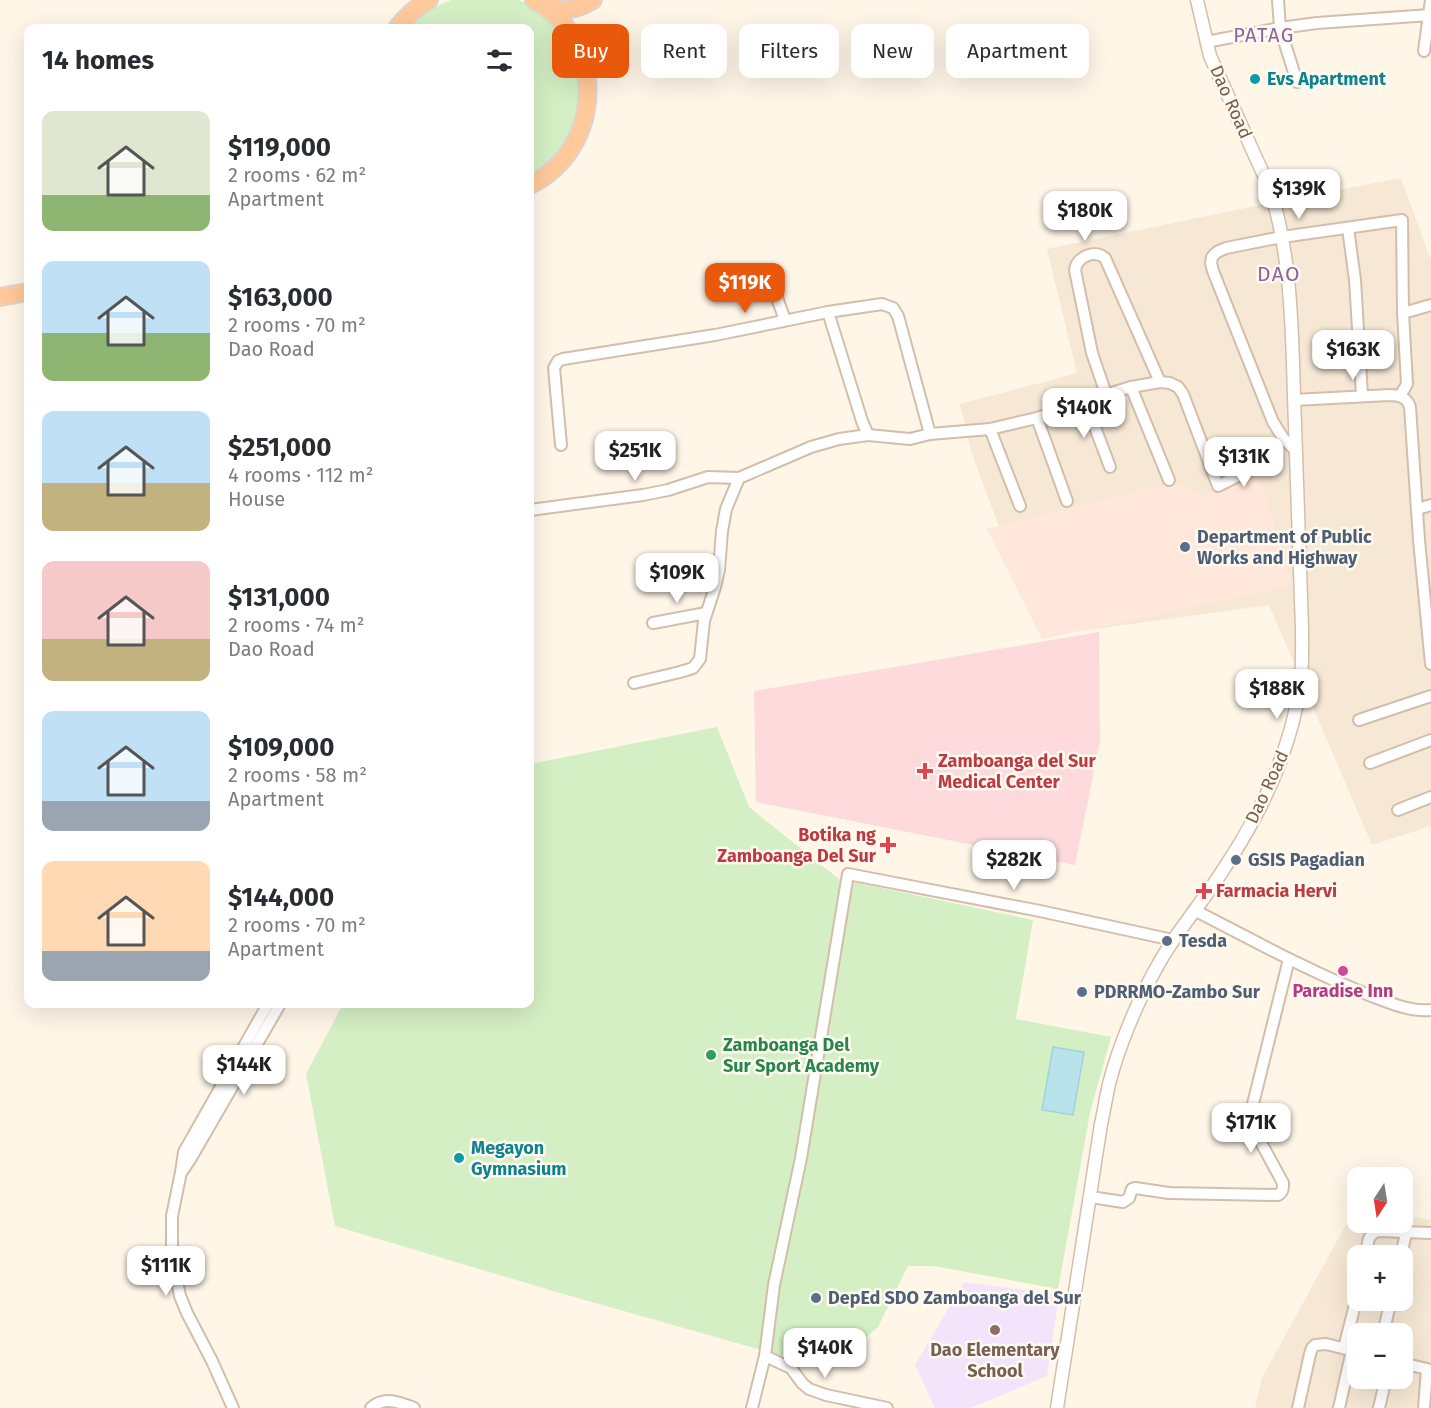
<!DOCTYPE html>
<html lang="en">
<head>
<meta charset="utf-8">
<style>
	:root { --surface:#fff; --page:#f7f7f7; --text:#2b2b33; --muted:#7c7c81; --accent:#ea580c }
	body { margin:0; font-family:"Fira Sans",sans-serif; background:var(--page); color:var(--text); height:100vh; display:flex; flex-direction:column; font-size:22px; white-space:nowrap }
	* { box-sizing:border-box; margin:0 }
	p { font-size:20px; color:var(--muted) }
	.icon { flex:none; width:33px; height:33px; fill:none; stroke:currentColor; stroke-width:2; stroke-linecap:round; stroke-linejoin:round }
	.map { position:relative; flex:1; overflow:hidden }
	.panel { position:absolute; left:24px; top:24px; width:510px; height:984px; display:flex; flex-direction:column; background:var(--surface); border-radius:12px; box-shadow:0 6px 24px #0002 }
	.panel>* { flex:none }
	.banner { position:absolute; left:552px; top:24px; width:570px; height:54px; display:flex; gap:12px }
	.needle { width:39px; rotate:192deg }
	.buttons { position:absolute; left:1347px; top:1167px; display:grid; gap:12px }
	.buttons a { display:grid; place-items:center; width:66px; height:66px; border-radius:12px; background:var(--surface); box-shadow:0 6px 24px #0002; font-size:30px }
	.price { position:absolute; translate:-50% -51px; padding:0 14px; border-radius:12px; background:#fff; color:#222; font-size:20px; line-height:39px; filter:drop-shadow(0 2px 3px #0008) }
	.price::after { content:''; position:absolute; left:50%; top:36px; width:18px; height:14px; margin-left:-9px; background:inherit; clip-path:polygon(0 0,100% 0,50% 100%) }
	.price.selected { background:var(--accent); color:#fff }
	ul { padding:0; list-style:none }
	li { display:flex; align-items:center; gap:18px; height:150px; padding:0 18px }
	li span { display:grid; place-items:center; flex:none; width:168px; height:120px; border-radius:12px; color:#555 }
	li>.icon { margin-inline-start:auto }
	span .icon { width:72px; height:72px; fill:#fffc; stroke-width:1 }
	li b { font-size:26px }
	h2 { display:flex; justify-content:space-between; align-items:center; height:72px; padding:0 18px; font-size:26px }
	.tag { padding:0 21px; border-radius:12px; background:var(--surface); box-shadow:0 6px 24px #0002; font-size:21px; line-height:54px }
	.tag.selected { background:var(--accent); color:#fff }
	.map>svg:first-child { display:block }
	.residential { fill:#f7e8d5; fill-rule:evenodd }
	.commercial { fill:#ffe7db }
	.education { fill:#f3e4fb }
	.medical { fill:#fedadd }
	.green { fill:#d4efc4 }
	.water { fill:#b9e3eb; stroke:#9ed3de; stroke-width:1.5 }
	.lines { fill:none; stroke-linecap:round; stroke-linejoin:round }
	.minor-casing { stroke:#d3beab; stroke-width:14 }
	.tertiary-casing { stroke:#d3beab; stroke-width:15 }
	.trunk-casing { stroke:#ddd5cf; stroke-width:20 }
	.minor { stroke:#fff; stroke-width:10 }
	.tertiary { stroke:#fff; stroke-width:12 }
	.trunk { stroke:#ffc99b; stroke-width:16 }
	.culture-dot { fill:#0f9aa8; stroke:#fffaf0; stroke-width:2 }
	.service-dot { fill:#5c6f8a; stroke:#fffaf0; stroke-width:2 }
	.health-dot { fill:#e0444e; stroke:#fffaf0; stroke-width:2 }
	.hotel-dot { fill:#d1479c; stroke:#fffaf0; stroke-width:2 }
	.leisure-dot { fill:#2e9e5b; stroke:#fffaf0; stroke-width:2 }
	.education-dot { fill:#8d6e63; stroke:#fffaf0; stroke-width:2 }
	.labels { text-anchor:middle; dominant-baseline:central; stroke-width:5; stroke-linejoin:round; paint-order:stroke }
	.culture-label { font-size:18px; font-weight:bold; fill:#0d838f; stroke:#fffaf0; text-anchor:start }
	.street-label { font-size:18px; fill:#7d5c48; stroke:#fffaf0 }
	.service-label { font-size:18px; font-weight:bold; fill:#4e5e75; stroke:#fffaf0; text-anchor:start }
	.health-label { font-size:18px; font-weight:bold; fill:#be3a42; stroke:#fffaf0; text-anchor:start }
	.hotel-label { font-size:18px; font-weight:bold; fill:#b23c85; stroke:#fffaf0 }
	.leisure-label { font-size:18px; font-weight:bold; fill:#27864d; stroke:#fffaf0; text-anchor:start }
	.education-label { font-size:18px; font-weight:bold; fill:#785e54; stroke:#fffaf0 }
	.neighbourhood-label { font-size:20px; letter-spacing:1.5px; fill:#8d64a0; stroke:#fffaf0 }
	.quarter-label { font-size:21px; letter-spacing:1.5px; fill:#8d64a0; stroke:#fffaf0 }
</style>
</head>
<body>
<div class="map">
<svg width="1431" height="1408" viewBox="0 0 1431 1408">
	<rect width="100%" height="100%" fill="#fff6e8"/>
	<g class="residential">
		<polygon points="1401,178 1431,260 1431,826 1372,845 1269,605 1059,634 999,527 971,451 960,404 1077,373 1047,249 1260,205"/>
		<path d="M1356 1206H1357L1358 1222H1402L1403 1215 1431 1220V1408H1255L1262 1378ZM1358 1256H1402V1300H1358ZM1358 1334H1402V1378H1358Z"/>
	</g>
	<polygon class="commercial" points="1257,471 1293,585 1042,639 987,529 1176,482 1201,496"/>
	<polygon class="education" points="964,1282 1059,1295 1047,1376 971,1408 935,1408 915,1365"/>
	<polygon class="medical" points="1099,632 1100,741 1075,865 756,802 754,691"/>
	<g class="green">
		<path d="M451 0H519L532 6 551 20 572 48 583 91 573 134 553 161 530 177V28H410C421 15 435 6 451 0Z"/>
		<polygon points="717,727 749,807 839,879 1033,920 1016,1019 1111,1037 1090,1113 1058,1289 934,1266 908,1266 878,1327 829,1369 553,1291 335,1226 306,1074 343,1004 530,1004 530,764"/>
	</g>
	<polygon class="water" points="1053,1047 1084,1052 1073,1115 1042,1110"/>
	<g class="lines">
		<g class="minor-casing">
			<g id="minor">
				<polyline points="1278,0 1280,28 1297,82"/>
				<polyline points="1206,42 1280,28 1317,23 1430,15"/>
				<polyline points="1424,51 1431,0"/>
				<polyline points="1348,228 1355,280 1362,395"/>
				<polyline points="768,273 785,320"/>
				<polyline points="828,312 862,421 868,435"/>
				<polyline points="1403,313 1431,305"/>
				<polyline points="1131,387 1169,480"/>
				<path d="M1106 394 1092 353 1075 270C1077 257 1094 249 1105 258L1160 382"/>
				<path d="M1294 400 1389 395C1399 395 1407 397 1410 407L1419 540 1431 664"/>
				<polyline points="1085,401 1110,467"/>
				<polyline points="1037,418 1067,501"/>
				<polyline points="990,429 1020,506"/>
				<polyline points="561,445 554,368 558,361 563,359 715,335 828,312 882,304 893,308 898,316 930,434"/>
				<polyline points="1296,451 1283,438 1273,422 1213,271 1211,263 1212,257 1217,252 1226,248 1282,237 1402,220 1403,313 1407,384 1400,396"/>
				<polyline points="1417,509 1431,505"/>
				<polyline points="530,510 643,495 668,490 708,477 739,478 811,447 839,439 868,435 910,439 930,434 990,429 1037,418 1085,401 1131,387 1160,382 1170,383 1178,387 1183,394 1218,486 1258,466"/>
				<polyline points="653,623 706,613"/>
				<polyline points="634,683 680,672 693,668 700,659 704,621 715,587 719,570 722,531 726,509 739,478"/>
				<polyline points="1359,720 1431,696"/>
				<polyline points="1370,763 1431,740"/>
				<polyline points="1398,810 1431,797"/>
				<path d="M1194 910C1251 939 1308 971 1369 995 1388 1002 1409 1012 1431 1010"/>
				<polyline points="183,1170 191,1158 280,1004"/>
				<path d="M1091 1197 1123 1202 1129 1198 1132 1189 1135 1188 1169 1193 1278 1195C1283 1192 1283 1189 1283 1183L1252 1126 1251 1112 1289 959"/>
				<path d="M1366 1256C1368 1245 1366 1234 1379 1231L1431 1233"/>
				<polyline points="1401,1256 1406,1233"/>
				<polyline points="1383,1334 1391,1300"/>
				<polyline points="1344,1348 1358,1293"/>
				<polyline points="765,1356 791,1368 802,1383 809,1389 826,1395 887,1408"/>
				<polyline points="1402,1363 1427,1369 1424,1408"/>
				<polyline points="233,1408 212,1361 187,1313 180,1296 177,1281 172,1253 172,1216 181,1172 184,1152 268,1004"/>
				<path d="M371 1408C384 1396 399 1402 414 1408"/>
				<polyline points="752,1408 765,1356 774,1285 801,1158 848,874 1040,911 1173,940"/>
				<polyline points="1298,1408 1310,1354 1312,1348 1315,1345 1326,1344 1358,1352"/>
				<polyline points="1339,1408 1352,1350"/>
				<polyline points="1379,1408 1386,1378"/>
			</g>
		</g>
		<g class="tertiary-casing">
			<path id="tertiary" d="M1057 1408 1101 1124C1104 1111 1106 1097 1109 1084 1119 1045 1138 1000 1158 965 1177 930 1204 901 1225 867 1261 813 1290 752 1300 687 1303 667 1302 647 1302 628 1300 550 1297 473 1294 396 1292 327 1291 254 1270 189L1210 56 1197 0"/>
		</g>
		<g class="trunk-casing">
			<g id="trunk">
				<path d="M544 6C564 11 574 11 593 0"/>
				<path d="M397 28C406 17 416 7 429 0"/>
				<path d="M530 185C605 148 607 40 534 0"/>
				<polyline points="0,297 28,292"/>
			</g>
		</g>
		<use href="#minor" class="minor"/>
		<use href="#tertiary" class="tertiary"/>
		<use href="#trunk" class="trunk"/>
	</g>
	<g class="culture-dot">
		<circle cx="1255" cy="79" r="6"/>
		<circle cx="459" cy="1158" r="6"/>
	</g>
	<g class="service-dot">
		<circle cx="1185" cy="547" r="6"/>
		<circle cx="1236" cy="860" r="6"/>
		<circle cx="1167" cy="941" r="6"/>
		<circle cx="1082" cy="992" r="6"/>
		<circle cx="816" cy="1298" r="6"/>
	</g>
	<g class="health-dot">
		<path d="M922 762h6v6h6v6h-6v6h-6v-6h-6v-6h6z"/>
		<path d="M885 836h6v6h6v6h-6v6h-6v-6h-6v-6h6z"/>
		<path d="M1201 882h6v6h6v6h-6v6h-6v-6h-6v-6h6z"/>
	</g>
	<circle class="hotel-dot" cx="1343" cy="971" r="6"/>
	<circle class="leisure-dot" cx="711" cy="1055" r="6"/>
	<circle class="education-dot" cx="995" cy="1330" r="6"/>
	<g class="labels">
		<g class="culture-label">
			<text x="1267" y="79">Evs Apartment</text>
			<text x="471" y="1148">Megayon<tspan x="471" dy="21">Gymnasium</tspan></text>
		</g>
		<g class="street-label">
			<text transform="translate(1231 102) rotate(66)">Dao Road</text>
			<text transform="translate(1267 787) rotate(-65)">Dao Road</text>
		</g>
		<g class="service-label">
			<text x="1197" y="537">Department of Public<tspan x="1197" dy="21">Works and Highway</tspan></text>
			<text x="1248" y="860">GSIS Pagadian</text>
			<text x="1179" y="941">Tesda</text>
			<text x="1094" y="992">PDRRMO-Zambo Sur</text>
			<text x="828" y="1298">DepEd SDO Zamboanga del Sur</text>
		</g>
		<g class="health-label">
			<text x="938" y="761">Zamboanga del Sur<tspan x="938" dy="21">Medical Center</tspan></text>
			<text x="876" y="835" text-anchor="end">Botika ng<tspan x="876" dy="21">Zamboanga Del Sur</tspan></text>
			<text x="1216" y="891">Farmacia Hervi</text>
		</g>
		<g class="hotel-label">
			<text x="1343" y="991">Paradise Inn</text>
		</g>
		<g class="leisure-label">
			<text x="723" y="1045">Zamboanga Del<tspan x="723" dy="21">Sur Sport Academy</tspan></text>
		</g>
		<g class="education-label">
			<text x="995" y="1350">Dao Elementary<tspan x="995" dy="21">School</tspan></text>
		</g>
		<g class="neighbourhood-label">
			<text x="1264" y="35">PATAG</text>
		</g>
		<g class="quarter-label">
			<text x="1279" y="274">DAO</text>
		</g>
	</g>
</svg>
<div class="buttons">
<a><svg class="needle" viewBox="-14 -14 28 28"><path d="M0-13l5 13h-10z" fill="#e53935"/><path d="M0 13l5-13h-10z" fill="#7c7c81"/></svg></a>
<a>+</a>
<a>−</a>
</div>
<b class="price" style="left:1299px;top:220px">$139K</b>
<b class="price" style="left:1085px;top:242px">$180K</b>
<b class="price selected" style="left:745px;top:314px">$119K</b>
<b class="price" style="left:1353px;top:381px">$163K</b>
<b class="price" style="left:1084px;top:439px">$140K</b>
<b class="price" style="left:635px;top:482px">$251K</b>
<b class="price" style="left:1244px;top:488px">$131K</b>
<b class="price" style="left:677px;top:604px">$109K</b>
<b class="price" style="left:1277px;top:720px">$188K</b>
<b class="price" style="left:1014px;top:891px">$282K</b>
<b class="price" style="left:244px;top:1096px">$144K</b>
<b class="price" style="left:1251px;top:1154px">$171K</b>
<b class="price" style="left:166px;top:1297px">$111K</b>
<b class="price" style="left:825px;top:1379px">$140K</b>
<div class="banner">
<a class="tag selected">Buy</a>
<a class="tag">Rent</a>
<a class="tag">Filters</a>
<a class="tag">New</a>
<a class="tag">Apartment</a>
</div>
<section class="panel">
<h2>14 homes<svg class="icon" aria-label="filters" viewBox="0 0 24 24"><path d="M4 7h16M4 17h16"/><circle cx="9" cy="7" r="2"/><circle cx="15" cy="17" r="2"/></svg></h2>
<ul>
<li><span style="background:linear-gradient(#dfe7d0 70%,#8fb573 0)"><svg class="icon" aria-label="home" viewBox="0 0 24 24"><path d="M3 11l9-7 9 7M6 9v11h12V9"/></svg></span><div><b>$119,000</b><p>2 rooms · 62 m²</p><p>Apartment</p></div></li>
<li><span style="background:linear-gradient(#bfe0f5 60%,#8fb573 0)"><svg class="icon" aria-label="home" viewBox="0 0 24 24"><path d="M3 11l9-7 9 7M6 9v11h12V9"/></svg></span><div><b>$163,000</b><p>2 rooms · 70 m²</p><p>Dao Road</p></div></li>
<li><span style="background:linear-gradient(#bfe0f5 60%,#c2b280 0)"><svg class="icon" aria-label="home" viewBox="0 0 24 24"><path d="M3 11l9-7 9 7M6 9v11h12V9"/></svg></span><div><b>$251,000</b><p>4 rooms · 112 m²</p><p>House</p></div></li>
<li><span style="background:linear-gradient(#f6c9c9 65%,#c2b280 0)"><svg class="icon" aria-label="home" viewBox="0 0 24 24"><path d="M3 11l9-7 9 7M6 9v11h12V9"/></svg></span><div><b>$131,000</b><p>2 rooms · 74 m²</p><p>Dao Road</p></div></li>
<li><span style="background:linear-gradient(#bfe0f5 75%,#9aa5b1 0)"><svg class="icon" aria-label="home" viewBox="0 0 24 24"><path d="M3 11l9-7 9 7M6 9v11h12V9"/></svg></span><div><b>$109,000</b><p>2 rooms · 58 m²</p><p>Apartment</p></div></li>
<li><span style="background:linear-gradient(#ffd9b3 75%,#9aa5b1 0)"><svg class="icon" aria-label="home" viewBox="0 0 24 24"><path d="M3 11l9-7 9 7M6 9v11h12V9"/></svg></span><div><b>$144,000</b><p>2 rooms · 70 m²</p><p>Apartment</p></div></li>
</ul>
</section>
</div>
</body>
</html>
